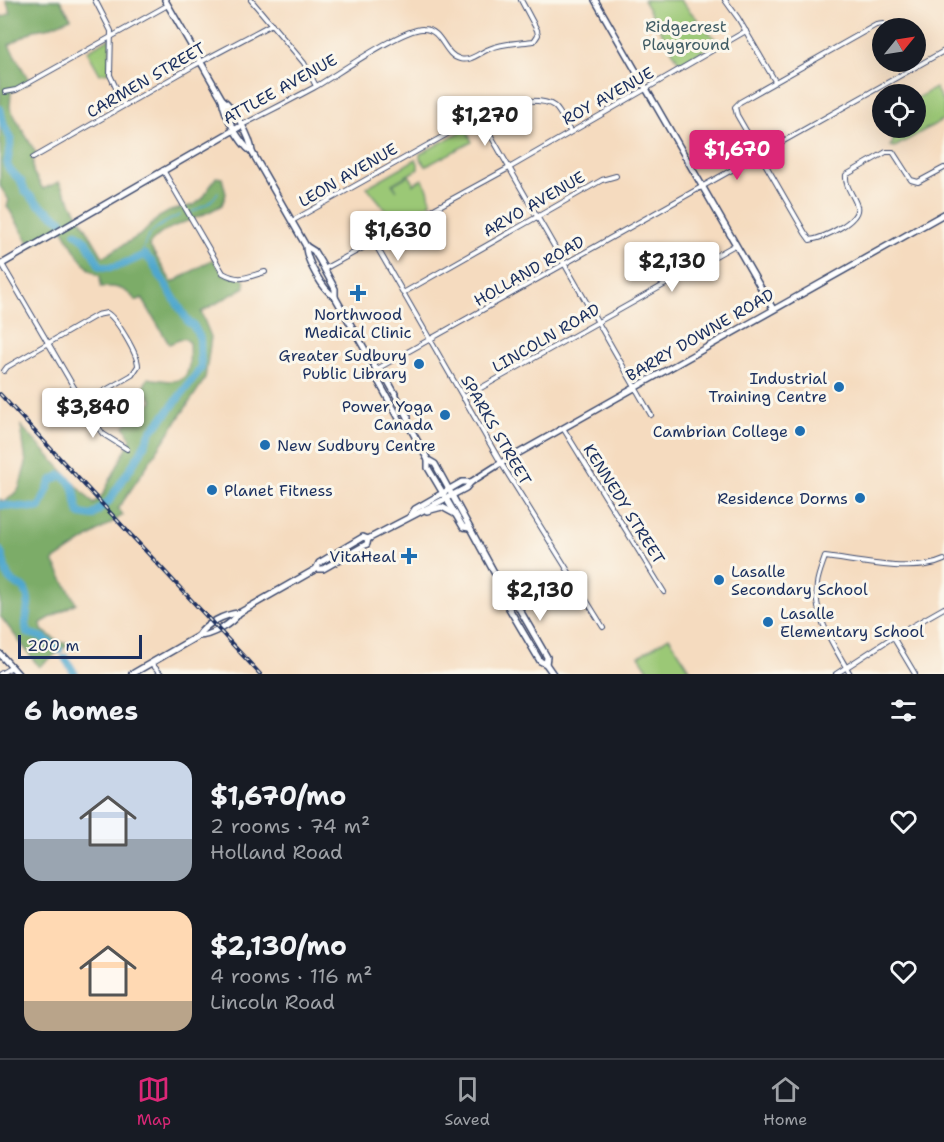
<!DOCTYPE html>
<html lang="en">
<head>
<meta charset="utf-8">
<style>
	:root { --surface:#171b24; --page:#242831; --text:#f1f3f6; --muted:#9ea1a6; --line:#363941; --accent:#db2777 }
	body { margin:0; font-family:"Shantell Sans",sans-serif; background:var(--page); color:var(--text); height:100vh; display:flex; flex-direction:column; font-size:22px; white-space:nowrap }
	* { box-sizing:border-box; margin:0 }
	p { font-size:20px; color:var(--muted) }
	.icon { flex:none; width:33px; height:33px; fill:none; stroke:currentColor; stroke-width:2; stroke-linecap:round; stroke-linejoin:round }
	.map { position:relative; height:674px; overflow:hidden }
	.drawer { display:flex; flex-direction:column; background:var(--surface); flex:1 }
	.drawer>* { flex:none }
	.needle { width:39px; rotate:60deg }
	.fabs { position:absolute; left:872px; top:18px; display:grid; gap:12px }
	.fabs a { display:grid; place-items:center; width:54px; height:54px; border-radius:50%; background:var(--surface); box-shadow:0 6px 24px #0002; font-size:30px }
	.scale { position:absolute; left:18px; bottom:15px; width:124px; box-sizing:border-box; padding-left:6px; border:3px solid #1b2f5e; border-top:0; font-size:16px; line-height:21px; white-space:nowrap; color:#1b2f5e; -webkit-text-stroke:4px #fbf7ec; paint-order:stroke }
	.price { position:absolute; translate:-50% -51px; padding:0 14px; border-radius:6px; background:#fff; color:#222; font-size:20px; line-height:39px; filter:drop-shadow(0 2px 3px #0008) }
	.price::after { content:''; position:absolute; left:50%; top:36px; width:18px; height:14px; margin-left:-9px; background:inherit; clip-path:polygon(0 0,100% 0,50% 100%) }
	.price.active { background:var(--accent); color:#fff }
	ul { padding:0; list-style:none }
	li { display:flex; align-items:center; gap:18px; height:150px; padding:0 24px }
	li span { display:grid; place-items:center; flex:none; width:168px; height:120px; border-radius:18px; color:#555 }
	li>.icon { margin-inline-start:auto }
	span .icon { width:72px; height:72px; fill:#fffc; stroke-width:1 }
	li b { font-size:26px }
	h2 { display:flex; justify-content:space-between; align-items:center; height:72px; padding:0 24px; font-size:26px }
	.tab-bar { display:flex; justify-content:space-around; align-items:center; height:84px; border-top:2px solid var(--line); background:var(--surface); font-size:16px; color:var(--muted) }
	.tab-bar a { display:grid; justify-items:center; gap:3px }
	.tab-bar .active { color:var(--accent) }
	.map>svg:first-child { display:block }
	.green { fill:#9bc876; stroke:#5b7c6a; stroke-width:1.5 }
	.forest { fill:#7cac67; stroke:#4c6e62; stroke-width:1.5 }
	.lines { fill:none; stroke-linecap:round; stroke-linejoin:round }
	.stream { stroke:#50a7cd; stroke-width:1.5 }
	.river { stroke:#50a7cd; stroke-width:8 }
	.street-casing { stroke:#3c496d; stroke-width:6 }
	.secondary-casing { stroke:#3c496d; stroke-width:8 }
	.street { stroke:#fff; stroke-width:4 }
	.secondary { stroke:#fff; stroke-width:5 }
	.rail-casing { stroke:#1b2f5e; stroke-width:4 }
	.rail { stroke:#fbf7ec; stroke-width:1.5; stroke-dasharray:4.5; stroke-linecap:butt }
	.poi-dot { fill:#1f6fb2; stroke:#fbf7ec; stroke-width:2 }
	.labels { text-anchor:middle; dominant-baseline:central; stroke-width:6; stroke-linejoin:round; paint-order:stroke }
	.park-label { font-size:16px; fill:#415d65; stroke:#fbf7ec }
	.street-label { font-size:16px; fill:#1b2f5e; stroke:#fbf7ec }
	.poi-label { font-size:16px; fill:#1b2f5e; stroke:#fbf7ec; text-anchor:end }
</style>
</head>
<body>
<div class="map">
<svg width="944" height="674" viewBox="0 0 944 674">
	<rect width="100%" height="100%" fill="#fbf7ec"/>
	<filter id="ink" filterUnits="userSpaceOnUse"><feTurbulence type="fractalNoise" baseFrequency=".0167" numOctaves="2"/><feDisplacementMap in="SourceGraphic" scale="12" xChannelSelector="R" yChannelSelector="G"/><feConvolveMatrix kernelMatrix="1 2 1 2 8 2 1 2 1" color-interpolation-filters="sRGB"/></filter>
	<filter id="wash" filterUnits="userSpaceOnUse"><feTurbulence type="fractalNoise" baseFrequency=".008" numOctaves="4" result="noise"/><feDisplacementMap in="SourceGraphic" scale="24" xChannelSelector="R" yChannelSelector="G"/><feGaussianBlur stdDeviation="1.35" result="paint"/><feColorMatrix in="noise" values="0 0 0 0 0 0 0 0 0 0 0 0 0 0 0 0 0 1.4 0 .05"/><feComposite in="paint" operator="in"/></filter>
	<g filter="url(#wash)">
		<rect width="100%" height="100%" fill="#f5dbbf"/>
		<g class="green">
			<polygon points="643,0 680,0 718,42 680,64"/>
			<polygon points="110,38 109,72 100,74 87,51"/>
			<polygon points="935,88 944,103 944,119 895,147 890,146 893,142 890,128 915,128 915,99"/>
			<polygon points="466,129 472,142 426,166 420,158 420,154"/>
			<polygon points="416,159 418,163 418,169 392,184 397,191 393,184 409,175 414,183 412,185 422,179 428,189 431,203 397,223 367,187"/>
			<polygon points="669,637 693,674 651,674 639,656"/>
		</g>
		<path class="forest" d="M6 0H60L71 18 47 28 34 30 9 45 30 82 11 92 10 108 37 155 33 158V172L43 189 59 182 103 257 142 234 159 217 170 211 194 205 203 198 216 177 222 178 226 194 222 205C215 209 207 213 200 216 182 224 162 228 149 245L172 283 213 259 223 274 244 279 245 287 201 312 211 337 205 379 118 509 123 515 53 561 76 603 41 623 42 630 59 642 69 644 39 667 0 616V499L5 502 19 489 26 463 21 426 94 504 103 494 131 439 124 426 153 401 143 388 148 378C187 385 191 381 189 342L184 338 169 344 142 298 136 301C127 289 117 286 101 287L100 276C81 267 73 246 62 228L31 246 7 206 9 200 0 186V15L3 17 11 13Z"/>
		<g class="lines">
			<g class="stream">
				<path d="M192 212C203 206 212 203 218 192"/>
				<path d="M143 256C142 233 161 224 180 215"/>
			</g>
			<g class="river">
				<polyline points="0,109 4,126 11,139 7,165 10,170 21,181 25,191 38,204 62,221"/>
				<path d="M0 505 36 508 40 507 51 481 61 475C82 488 71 498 80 514L92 516 109 501 141 452 151 431 167 413 201 368 200 338 193 325 189 323 151 261 145 255C130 260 115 271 100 266L86 241 76 233"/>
				<path d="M0 551C9 569 0 579 24 588 34 604 22 616 27 633L42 637 59 650"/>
				<polyline points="65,658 75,674"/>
			</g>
		</g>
	</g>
	<g filter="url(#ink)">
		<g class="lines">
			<g class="street-casing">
				<g id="street">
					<polyline points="95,0 111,31 110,75 124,105"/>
					<polyline points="251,0 304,63 316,86"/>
					<polyline points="725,0 738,18 775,81"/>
					<path d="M887 28 883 24 876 25 740 102 735 107 737 115 805 233 810 240C823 238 861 221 857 206 853 194 845 187 846 175L886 152H893L911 180 918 182 944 168"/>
					<polyline points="906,62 911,69"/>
					<polyline points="5,92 16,90 168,5"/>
					<polyline points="479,115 651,415"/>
					<path d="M242 125C266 113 291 100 315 87 336 75 403 28 423 29 443 29 443 55 460 59 470 62 479 53 489 49 503 43 519 43 534 41L538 35 537 30 521 0"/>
					<polyline points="33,158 195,65 272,24"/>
					<path d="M163 170 223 273C241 283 248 276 265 272"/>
					<path d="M292 221 501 104C513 101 544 98 554 106 561 112 565 123 570 131"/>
					<polyline points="374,242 501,463 603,627"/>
					<polyline points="2,264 93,420 103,434 127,449"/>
					<polyline points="324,269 509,168 746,31"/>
					<polyline points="403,293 602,180 616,176"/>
					<polyline points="377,369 944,51"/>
					<path d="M4 371 7 367 97 315 107 313C117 319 138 355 138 366L132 375 83 403"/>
					<polyline points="463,398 735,245"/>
					<polyline points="563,428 664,592"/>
					<polyline points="893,637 915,674"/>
					<polyline points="151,663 161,674"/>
					<polyline points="0,674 12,667"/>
					<polyline points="836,674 893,637 944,608"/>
					<path d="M850 674C836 649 812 615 817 584 818 575 822 566 825 557 859 561 914 574 944 560"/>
				</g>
			</g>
			<g class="secondary-casing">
				<g id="secondary">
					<path d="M165 0 222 99C224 114 239 143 252 152L306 246 314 251 320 261 335 289V297L376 369 384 374 408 417V424L428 460V468L463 527 469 528"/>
					<polyline points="595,0 773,309"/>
					<path d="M222 99C234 108 251 137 252 152"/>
					<path d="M306 246C306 261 323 290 335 297"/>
					<polyline points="0,265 241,126"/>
					<polyline points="376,369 376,377 401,422 408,424"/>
					<polyline points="428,460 435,464 507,596 513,598 547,657 546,664 553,674"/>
					<polyline points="427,511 442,507 455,514"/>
					<polyline points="411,515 415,509 462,482 471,482"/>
					<polyline points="316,569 319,563 363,537 368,539 466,488 471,482 501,463 944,214"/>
					<polyline points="507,596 507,605 540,661 546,664"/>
					<path d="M198 636C205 624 225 614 239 613L316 569H323L367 544 368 539"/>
					<polyline points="0,654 18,674"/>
					<path d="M132 674 198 636C211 636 232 624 239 613"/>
				</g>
			</g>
			<use href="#street" class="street"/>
			<use href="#secondary" class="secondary"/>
			<g class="rail-casing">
				<polyline id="rail" points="0,394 260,674"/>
			</g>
			<use href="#rail" class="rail"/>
		</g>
	</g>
	<g class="poi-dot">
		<path d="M355 284h6v6h6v6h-6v6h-6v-6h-6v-6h6z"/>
		<circle cx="419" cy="364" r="6"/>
		<circle cx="839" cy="387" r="6"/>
		<circle cx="445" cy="415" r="6"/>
		<circle cx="800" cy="431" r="6"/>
		<circle cx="265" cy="445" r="6"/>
		<circle cx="212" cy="490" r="6"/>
		<circle cx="860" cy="498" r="6"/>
		<path d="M406 547h6v6h6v6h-6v6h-6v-6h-6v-6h6z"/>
		<circle cx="719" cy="580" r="6"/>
		<circle cx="768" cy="622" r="6"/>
	</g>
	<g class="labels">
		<g class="park-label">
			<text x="686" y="26">Ridgecrest<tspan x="686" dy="18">Playground</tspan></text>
		</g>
		<g class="street-label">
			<text transform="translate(146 80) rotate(-30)">CARMEN STREET</text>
			<text transform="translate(280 89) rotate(-29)">ATTLEE AVENUE</text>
			<text transform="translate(608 96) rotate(-29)">ROY AVENUE</text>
			<text transform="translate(348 175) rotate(-30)">LEON AVENUE</text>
			<text transform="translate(534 204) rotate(-30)">ARVO AVENUE</text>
			<text transform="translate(529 271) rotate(-30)">HOLLAND ROAD</text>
			<text transform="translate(700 335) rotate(-30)">BARRY DOWNE ROAD</text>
			<text transform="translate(546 338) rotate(-30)">LINCOLN ROAD</text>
			<text transform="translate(496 430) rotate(60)">SPARKS STREET</text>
			<text transform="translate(624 504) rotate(58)">KENNEDY STREET</text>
		</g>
		<g class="poi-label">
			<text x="358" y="314" text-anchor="middle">Northwood<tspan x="358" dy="18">Medical Clinic</tspan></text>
			<text x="407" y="355">Greater Sudbury<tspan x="407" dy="18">Public Library</tspan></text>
			<text x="827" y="378">Industrial<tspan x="827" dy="18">Training Centre</tspan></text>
			<text x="433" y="406">Power Yoga<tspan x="433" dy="18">Canada</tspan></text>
			<text x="788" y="431">Cambrian College</text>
			<text x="277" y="445" text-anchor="start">New Sudbury Centre</text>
			<text x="224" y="490" text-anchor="start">Planet Fitness</text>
			<text x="848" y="498">Residence Dorms</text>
			<text x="396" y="556">VitaHeal</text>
			<text x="731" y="571" text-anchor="start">Lasalle<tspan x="731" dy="18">Secondary School</tspan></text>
			<text x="780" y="613" text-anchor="start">Lasalle<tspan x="780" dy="18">Elementary School</tspan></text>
		</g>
	</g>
</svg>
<div class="fabs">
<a><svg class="needle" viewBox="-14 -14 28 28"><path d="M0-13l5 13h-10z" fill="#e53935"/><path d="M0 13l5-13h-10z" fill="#9ea1a6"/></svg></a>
<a><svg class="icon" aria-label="locate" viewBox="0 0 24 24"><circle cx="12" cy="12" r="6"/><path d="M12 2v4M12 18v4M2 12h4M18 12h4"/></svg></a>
</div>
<div class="scale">200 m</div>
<b class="price" style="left:485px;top:147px">$1,270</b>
<b class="price active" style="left:737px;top:181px">$1,670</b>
<b class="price" style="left:398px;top:262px">$1,630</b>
<b class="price" style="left:672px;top:293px">$2,130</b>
<b class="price" style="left:93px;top:439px">$3,840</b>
<b class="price" style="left:540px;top:622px">$2,130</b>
</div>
<section class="drawer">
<h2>6 homes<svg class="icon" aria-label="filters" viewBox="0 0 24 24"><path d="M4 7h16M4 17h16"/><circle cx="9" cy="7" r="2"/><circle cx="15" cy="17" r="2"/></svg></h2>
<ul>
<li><span style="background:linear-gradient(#c9d6e8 65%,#9aa5b1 0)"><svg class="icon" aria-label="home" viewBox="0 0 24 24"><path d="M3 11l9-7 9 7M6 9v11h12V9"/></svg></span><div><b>$1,670/mo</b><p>2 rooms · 74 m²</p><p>Holland Road</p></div><svg class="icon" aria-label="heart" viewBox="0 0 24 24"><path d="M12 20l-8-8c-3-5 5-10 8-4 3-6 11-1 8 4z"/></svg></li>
<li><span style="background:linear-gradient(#ffd9b3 75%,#b9a48a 0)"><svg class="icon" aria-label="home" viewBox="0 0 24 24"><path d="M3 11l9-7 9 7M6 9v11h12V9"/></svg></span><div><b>$2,130/mo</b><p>4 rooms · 116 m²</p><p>Lincoln Road</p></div><svg class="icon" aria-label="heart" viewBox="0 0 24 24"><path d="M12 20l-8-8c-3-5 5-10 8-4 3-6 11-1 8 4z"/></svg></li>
</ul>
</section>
<nav class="tab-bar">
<a class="active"><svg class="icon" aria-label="map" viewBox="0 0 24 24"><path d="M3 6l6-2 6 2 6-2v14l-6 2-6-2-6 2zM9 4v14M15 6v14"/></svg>Map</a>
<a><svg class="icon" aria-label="saved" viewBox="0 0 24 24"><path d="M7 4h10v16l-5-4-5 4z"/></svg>Saved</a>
<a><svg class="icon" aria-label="home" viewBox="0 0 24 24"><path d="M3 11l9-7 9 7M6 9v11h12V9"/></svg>Home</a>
</nav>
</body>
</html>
